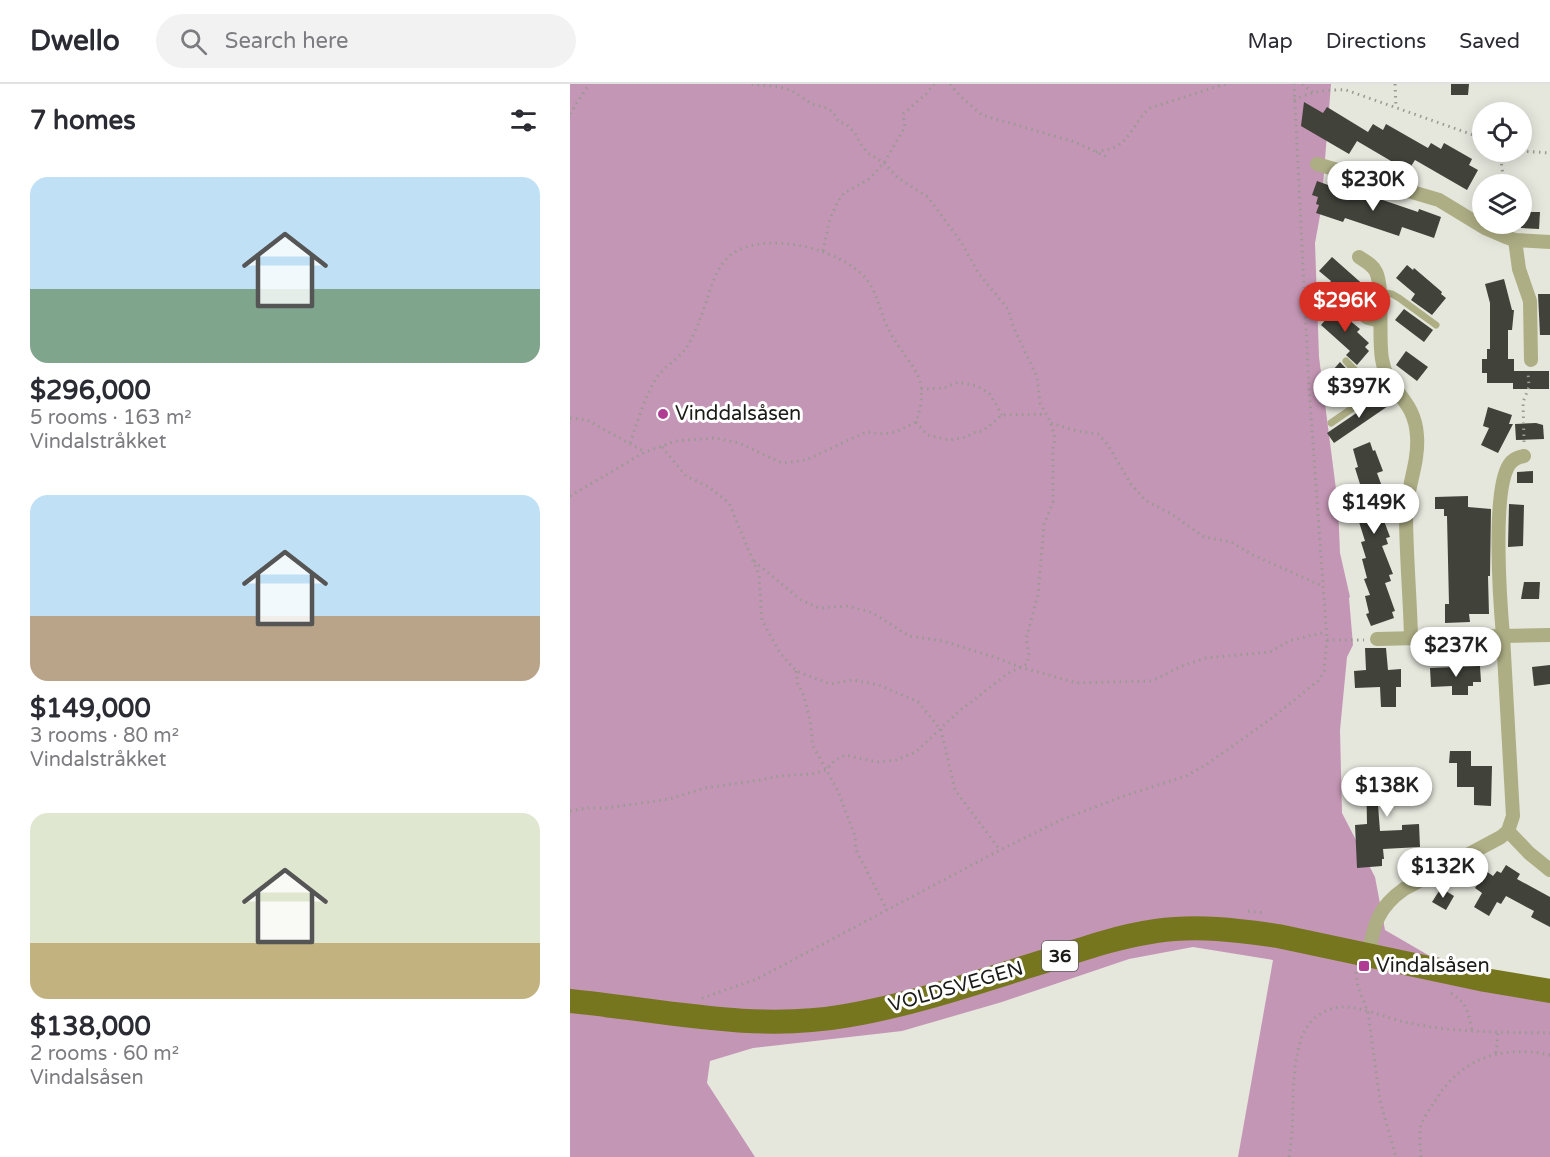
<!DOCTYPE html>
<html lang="en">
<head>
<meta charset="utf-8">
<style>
	:root { --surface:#fff; --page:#f2f2f3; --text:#2b2b33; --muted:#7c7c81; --line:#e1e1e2; --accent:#d93025 }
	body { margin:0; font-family:"Varela Round",sans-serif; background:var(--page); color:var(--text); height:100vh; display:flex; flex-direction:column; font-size:22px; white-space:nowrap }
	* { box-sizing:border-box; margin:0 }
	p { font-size:20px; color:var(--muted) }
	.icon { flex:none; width:33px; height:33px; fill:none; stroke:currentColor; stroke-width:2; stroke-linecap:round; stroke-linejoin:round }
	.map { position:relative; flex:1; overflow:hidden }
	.sheet { display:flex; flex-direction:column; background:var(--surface); width:570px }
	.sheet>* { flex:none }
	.controls { position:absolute; left:902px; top:18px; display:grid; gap:12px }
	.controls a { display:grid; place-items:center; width:60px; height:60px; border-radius:50%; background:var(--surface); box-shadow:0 3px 15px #0003; font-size:30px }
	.price { position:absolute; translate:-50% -51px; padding:0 14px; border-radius:21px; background:#fff; color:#222; font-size:20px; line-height:39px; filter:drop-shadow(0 2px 3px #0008) }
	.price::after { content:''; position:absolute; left:50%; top:36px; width:18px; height:14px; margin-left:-9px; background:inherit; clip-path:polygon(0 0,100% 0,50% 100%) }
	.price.on { background:var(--accent); color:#fff }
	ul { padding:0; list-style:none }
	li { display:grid; align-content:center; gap:12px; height:318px; padding:0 30px }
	li span { display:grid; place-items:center; height:186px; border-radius:18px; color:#555 }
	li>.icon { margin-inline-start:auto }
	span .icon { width:108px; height:108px; fill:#fffc; stroke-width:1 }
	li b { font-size:26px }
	h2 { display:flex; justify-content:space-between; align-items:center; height:72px; padding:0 30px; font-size:26px }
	header { display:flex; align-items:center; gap:36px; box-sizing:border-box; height:84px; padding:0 30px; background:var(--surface); border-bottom:2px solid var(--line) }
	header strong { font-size:28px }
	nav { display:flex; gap:33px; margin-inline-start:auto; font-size:21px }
	.search { width:420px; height:54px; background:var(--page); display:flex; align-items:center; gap:15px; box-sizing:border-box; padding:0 21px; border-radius:33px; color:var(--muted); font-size:22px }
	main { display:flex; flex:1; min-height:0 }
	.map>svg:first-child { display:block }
	.forest { fill:#c496b5 }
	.building { fill:#41423a }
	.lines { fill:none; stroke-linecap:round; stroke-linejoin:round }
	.path { stroke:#999a92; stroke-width:3; stroke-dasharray:1.5 4.5; stroke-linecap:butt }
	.service { stroke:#adae84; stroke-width:7 }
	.minor { stroke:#adae84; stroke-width:14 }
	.trunk { stroke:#76761e; stroke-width:24 }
	.poi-dot { fill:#b03c94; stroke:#fff; stroke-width:2 }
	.labels { text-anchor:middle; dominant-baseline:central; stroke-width:6; stroke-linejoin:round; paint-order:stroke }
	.shield { fill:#fff; stroke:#5f5f5d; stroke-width:1.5 }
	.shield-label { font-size:18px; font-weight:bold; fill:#1b1b17 }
	.poi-label { font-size:20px; fill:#1b1b17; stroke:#fff; text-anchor:start }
	.street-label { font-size:20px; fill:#1b1b17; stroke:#fff }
</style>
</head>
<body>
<header>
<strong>Dwello</strong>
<div class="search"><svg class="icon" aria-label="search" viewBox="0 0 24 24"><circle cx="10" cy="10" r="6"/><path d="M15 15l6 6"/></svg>Search here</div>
<nav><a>Map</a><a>Directions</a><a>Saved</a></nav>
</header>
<main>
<section class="sheet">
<h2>7 homes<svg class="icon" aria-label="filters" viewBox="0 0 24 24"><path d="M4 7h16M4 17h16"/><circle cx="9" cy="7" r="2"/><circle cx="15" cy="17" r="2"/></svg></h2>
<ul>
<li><span style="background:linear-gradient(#bfe0f5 60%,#7fa58c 0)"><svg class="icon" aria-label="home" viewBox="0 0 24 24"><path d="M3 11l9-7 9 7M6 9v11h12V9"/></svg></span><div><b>$296,000</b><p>5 rooms · 163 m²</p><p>Vindalstråkket</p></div></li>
<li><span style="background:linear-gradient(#bfe0f5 65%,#b9a48a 0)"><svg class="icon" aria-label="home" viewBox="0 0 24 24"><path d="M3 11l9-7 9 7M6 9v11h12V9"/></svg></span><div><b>$149,000</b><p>3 rooms · 80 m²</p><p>Vindalstråkket</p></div></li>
<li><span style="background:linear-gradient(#dfe7d0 70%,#c2b280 0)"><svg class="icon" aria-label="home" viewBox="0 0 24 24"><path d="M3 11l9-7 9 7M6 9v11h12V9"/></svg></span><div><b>$138,000</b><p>2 rooms · 60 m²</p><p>Vindalsåsen</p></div></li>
</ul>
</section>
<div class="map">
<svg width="980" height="1073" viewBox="0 0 980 1073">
	<rect width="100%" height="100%" fill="#e5e6dc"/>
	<polygon class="forest" points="0,0 761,0 751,126 745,159 749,273 768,421 770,469 780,513 779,514 783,561 777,573 770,646 772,729 805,793 815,846 858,871 945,891 980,896 980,1073 668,1073 703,876 623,863 559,875 432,918 332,947 183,964 140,977 137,999 185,1073 0,1073"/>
	<g class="building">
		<polygon points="881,0 899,0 898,11 881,11"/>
		<polygon points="734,18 753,29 757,23 798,48 803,40 813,46 816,40 858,64 861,59 871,65 874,59 902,75 899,81 908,86 897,106 845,76 838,87 787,57 779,70 731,42"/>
		<polygon points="747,97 797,115 798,111 848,128 849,125 871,133 864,154 832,143 829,152 775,134 773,138 746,129 749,121 746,120 748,113 742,111"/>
		<polygon points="951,128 970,128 969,145 951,144"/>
		<polygon points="762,173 797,204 790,212 795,216 788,224 758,201 761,197 749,187"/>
		<polygon points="837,181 843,186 844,184 872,208 871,210 876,214 862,231 841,216 845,210 826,194"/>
		<polygon points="934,195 942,226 944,226 942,246 938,246 938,275 944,275 944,287 979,287 979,305 943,305 943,299 917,299 917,289 912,289 912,275 917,275 917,265 920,265 920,219 915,200"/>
		<polygon points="968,210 980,210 980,251 970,251"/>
		<polygon points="761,219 780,233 778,235 790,245 787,248 799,259 795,263 799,267 787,281 776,271 780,267 751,241 757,234 752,230"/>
		<polygon points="834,225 863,246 854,258 825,236"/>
		<polygon points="836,267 858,283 847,297 826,281"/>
		<polygon points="770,278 787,296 773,312 755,295"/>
		<polygon points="813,311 815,311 821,320 764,359 757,349"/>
		<polygon points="918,323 942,331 939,340 943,340 928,369 911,361 919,344 913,342"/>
		<polygon points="966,339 973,341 974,355 946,356 945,340"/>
		<polygon points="800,358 803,367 805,366 813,387 807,389 817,416 813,418 815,424 810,426 820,453 816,454 818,460 812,462 823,490 819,491 821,497 815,499 825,527 822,528 824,534 801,542 796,530 799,529 795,512 800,511 794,495 797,494 792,475 796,474 791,458 795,457 789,438 793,437 788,422 791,421 786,401 790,400 785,384 788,383 783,365"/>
		<polygon points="963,387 963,399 947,399 947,388"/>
		<polygon points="898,412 898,423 921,425 920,492 918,492 919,530 899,530 900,538 875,539 875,520 879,520 877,432 874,432 874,425 865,425 865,413"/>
		<polygon points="939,420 954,421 953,462 938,463"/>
		<polygon points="954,498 970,498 969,515 951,515"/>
		<polygon points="795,564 816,564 818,586 831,585 831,603 826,603 826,623 811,623 810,603 785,604 784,587 796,586"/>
		<polygon points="980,581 980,600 964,602 962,583"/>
		<polygon points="910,582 911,598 903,598 903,602 898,602 898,611 882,611 882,602 861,603 860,584"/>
		<polygon points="880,667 901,667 901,682 922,682 921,722 904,721 904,703 887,703 887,679 879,679"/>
		<polygon points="818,687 841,687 841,697 857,696 857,715 836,716 836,720 808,721 810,747 832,746 832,741 849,740 850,763 813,765 814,775 812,775 812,782 787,784 785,741 797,740 796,688 806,688 807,701 818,701"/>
		<polygon points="936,781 950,790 947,795 980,813 980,843 961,833 964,827 936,812 931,820 927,818 919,832 904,823 912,809 905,804 916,787 923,792 927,787 931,789"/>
		<polygon points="871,804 884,812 876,826 862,818"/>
	</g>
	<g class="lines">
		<g class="path">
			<polyline points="380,0 390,12 412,31 505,58 539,74"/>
			<polyline points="732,0 744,9"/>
			<polyline points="825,0 826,23"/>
			<path d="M724 16C738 8 760 5 776 6L912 54"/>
			<polyline points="0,30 19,0"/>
			<polyline points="951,67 980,69"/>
			<path d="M526 68C532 66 539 66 545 63 561 55 566 35 580 24L655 0"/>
			<polyline points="930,68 934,100"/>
			<polyline points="253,167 260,135 268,117 274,109 298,96 314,79 335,43 333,30 356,10 364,0"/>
			<polyline points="351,305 374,304 388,298 407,302 419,309 432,331"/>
			<polyline points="0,334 17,336 75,368"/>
			<polyline points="346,338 357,351 379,356 397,353 403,349 413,347 432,331 476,330"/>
			<polyline points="481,339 507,347 528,350 538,361 561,400 575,416 603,431 634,453 661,458 681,470 752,502"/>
			<polyline points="954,358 953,318 959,303 958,288"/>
			<polyline points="92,363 116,392 139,403 159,419 189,491 192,536 210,569 226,587 260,600 283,596 309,601 348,618 371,646 385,706 430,766"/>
			<path d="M0 412 75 368 106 357 145 354 169 359 212 379 236 376 296 348 314 350 326 348 346 338C362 291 341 286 320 248 312 234 309 216 301 202 281 166 196 145 162 170 143 184 139 214 130 235 126 245 121 258 114 267 106 276 95 283 88 292 76 308 67 340 60 359"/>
			<polyline points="184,477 231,516 249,524 278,522 303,529 339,552 373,557 427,574 450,583 507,599 582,597 612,582 636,574 700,568 719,557 756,548"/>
			<polyline points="757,556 794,556"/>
			<polyline points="226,587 228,600 234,612 240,636 243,662 268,707 285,752 286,766 317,826"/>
			<polyline points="0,727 18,724 37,724 99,715 135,704 190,696 210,692 242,690 256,686 265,676 275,671 307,678 326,676 346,668 388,628 437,590 457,580 459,569 456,555 468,511 474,441 483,418 483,364 485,355 481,339 470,319 467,293 443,242 438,225 409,190 391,158 358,113 328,94 314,79 298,69 290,59 285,49 276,40 269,38 263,28 256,24 242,20 222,7 210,3 180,0"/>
			<polyline points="678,827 695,829"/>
			<polyline points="786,888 788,903 798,928 810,1017 826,1073"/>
			<path d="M881 909C898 920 898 928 902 947"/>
			<polyline points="132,914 187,895 430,766 491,736 551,713 616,692 637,680 702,634 749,596 754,587 757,556 739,304 724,0"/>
			<polyline points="926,969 928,948"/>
			<path d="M719 1073C726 1034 719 993 731 955 737 937 753 924 772 923 792 922 818 935 839 939 885 949 933 948 980 949"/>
			<path d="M851 1073C851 1064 849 1054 850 1045 852 1035 860 1025 865 1017 892 973 932 961 980 971"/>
		</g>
		<g class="service">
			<polyline points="809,208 822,210 829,214 866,241"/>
			<polyline points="757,209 796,237 809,240"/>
			<polyline points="776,277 806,308"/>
			<polyline points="761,339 806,308 823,301"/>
		</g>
		<g class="minor">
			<polyline points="747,80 869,116 915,144 936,153 945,156 980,158"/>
			<polyline points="945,156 949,185 960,217 961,276"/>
			<path d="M789 173C795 177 803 181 806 188 814 204 808 253 812 275 817 308 845 314 847 352 849 379 837 403 836 429 836 470 840 512 841 553"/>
			<path d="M954 372C948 373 942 376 939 381 922 407 930 518 933 552L980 551"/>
			<polyline points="938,747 959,769 980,786"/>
			<path d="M798 872C804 841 807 824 834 805L931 753 938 747 943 732 933 552 807 555"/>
		</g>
		<path class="trunk" d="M0 917C91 926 184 948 275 932 347 920 416 895 485 874 518 863 551 852 586 847 627 841 667 846 708 852L915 896 980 907"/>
	</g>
	<g class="poi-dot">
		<circle cx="93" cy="330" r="6"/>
		<rect x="788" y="876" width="12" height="12" rx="3"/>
	</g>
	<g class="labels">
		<rect class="shield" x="472" y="857" width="36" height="30" rx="4.5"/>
		<g class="shield-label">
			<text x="490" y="872">36</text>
		</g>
		<g class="poi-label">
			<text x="105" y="330">Vinddalsåsen</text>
			<text x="806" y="882">Vindalsåsen</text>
		</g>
		<g class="street-label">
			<text transform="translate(386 903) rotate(-16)">VOLDSVEGEN</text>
		</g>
	</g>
</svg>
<div class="controls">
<a><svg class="icon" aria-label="locate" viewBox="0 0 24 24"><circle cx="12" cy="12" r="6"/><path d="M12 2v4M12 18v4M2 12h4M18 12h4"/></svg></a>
<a><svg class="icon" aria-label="layers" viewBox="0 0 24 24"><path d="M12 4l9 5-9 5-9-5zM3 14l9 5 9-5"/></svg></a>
</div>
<b class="price" style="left:803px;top:128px">$230K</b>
<b class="price on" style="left:775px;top:249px">$296K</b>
<b class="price" style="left:789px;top:335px">$397K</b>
<b class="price" style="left:804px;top:451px">$149K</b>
<b class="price" style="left:886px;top:594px">$237K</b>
<b class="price" style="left:817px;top:734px">$138K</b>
<b class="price" style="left:873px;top:815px">$132K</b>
</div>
</main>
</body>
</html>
